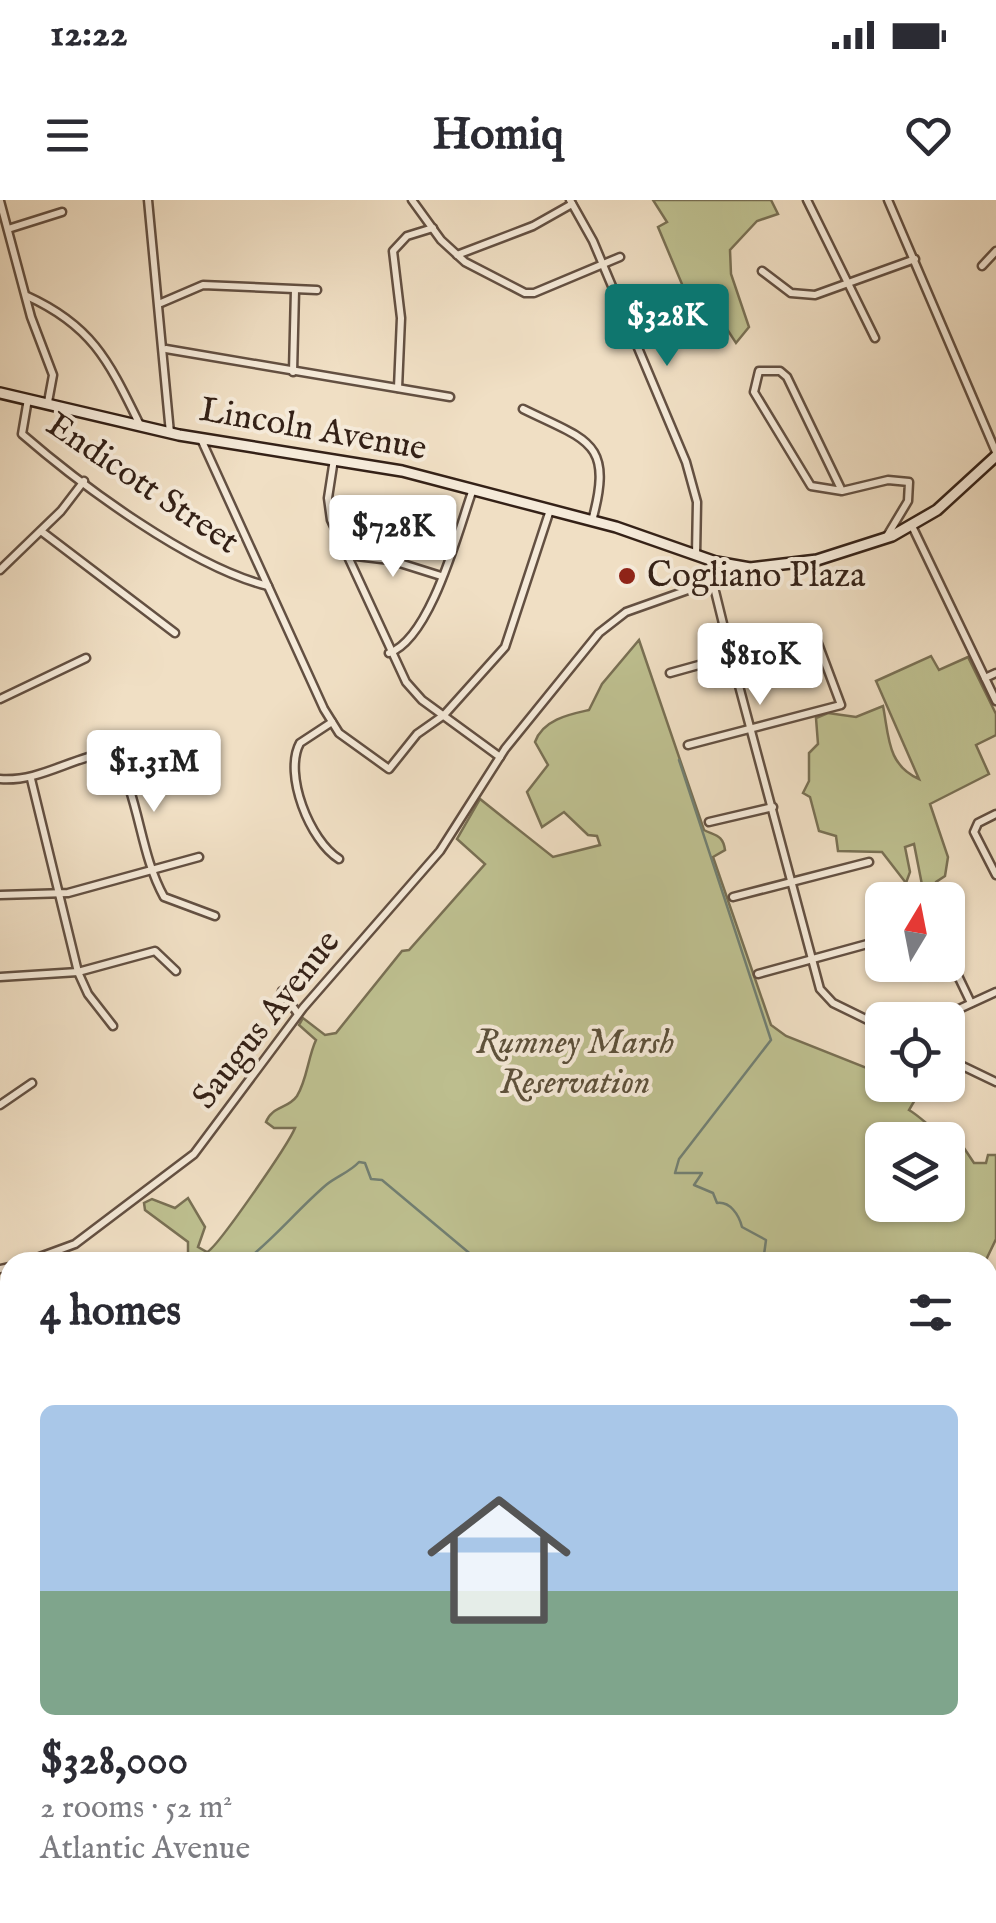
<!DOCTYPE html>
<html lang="en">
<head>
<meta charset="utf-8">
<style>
	:root { --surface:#fff; --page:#f2f2f3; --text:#2b2b33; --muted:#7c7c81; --accent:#0f766e }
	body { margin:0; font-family:"IM FELL English",serif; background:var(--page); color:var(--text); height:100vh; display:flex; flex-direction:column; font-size:38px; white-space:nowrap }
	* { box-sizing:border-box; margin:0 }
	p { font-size:32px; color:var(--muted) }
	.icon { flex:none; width:55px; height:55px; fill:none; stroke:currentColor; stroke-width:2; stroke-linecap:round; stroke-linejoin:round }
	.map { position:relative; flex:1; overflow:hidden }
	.side { position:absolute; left:0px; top:1052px; width:998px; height:672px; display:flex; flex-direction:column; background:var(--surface); border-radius:30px 30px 0 0; box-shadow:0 2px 8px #0004 }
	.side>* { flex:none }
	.needle { width:65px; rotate:10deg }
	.buttons { position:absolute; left:865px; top:682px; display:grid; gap:20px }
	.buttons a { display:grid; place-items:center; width:100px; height:100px; border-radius:15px; background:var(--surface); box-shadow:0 2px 8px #0004; font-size:50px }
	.price { position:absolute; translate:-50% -85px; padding:0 22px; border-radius:10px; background:#fff; color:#222; font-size:32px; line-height:65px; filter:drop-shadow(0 2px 5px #0008) }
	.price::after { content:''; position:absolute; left:50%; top:60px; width:30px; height:22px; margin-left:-15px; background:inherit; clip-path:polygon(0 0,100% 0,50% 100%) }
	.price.current { background:var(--accent); color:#fff }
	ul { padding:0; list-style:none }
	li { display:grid; align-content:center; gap:20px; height:530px; padding:0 40px }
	li span { display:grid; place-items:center; height:310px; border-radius:15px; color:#555 }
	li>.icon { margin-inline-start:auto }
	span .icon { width:180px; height:180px; fill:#fffc; stroke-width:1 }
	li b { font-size:42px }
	h2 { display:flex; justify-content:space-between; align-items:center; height:120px; padding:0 40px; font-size:42px }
	.status { display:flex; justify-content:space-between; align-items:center; height:70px; padding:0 50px; background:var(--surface); direction:ltr }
	.status svg { height:28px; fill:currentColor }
	header { display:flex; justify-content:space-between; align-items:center; height:130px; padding:0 40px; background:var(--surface); font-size:45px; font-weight:800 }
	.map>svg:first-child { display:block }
	.green { fill:#bec090; stroke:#797054; stroke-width:2.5; fill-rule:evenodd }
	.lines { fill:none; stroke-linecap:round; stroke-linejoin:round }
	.stream { stroke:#727f72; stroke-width:2.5 }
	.minor-casing { stroke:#635042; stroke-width:11 }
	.secondary-casing { stroke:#342117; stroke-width:14 }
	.primary-casing { stroke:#342117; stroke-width:14 }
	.minor { stroke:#f5ead9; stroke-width:6 }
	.secondary { stroke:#f5ead9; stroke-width:9 }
	.primary { stroke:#f0dfc4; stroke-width:9 }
	.poi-dot { fill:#8f2418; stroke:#f5ead9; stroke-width:4 }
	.labels { text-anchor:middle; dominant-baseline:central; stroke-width:8; stroke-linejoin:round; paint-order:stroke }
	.street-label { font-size:35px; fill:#342117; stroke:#f5ead9 }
	.poi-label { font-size:35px; fill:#342117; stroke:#f5ead9; text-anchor:start }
	.park-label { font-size:35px; font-style:italic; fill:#5d513b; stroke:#f5ead9 }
</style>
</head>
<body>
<div class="status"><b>12:22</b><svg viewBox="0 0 49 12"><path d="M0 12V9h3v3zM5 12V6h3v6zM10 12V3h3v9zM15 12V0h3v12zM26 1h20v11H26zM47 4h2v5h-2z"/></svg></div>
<header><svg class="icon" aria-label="menu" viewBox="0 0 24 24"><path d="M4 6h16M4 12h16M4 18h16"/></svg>Homiq<svg class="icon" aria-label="heart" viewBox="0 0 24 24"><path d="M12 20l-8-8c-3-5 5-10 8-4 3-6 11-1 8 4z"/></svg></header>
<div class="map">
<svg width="996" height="1723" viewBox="0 0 996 1723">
	<rect width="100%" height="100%" fill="#f0dfc4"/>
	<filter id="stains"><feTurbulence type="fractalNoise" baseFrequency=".002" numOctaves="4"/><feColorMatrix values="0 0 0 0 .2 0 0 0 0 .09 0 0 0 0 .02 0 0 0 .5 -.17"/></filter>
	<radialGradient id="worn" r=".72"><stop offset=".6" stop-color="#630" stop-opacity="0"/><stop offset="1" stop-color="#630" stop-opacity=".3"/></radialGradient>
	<g class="green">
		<polygon points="653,0 771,0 778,14 757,21 730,50 731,74 749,127 736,143 712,106 692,108 658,27 667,22"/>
		<path d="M639 440 704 630C716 636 723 635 725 650L713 657 771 825 786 836 882 874V885H904L919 893 909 910C925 919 942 942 960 942L974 963H986L988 955H996V1039L985 1062H188V1042L145 1010 144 1003 152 999 175 1008 188 998 205 1027 198 1047 207 1052C217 1048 288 945 295 928H274L266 922C272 906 288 909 297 896 307 880 308 857 316 840L299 825 303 818 325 835 336 833 402 751 409 750 485 664 457 639 480 599 553 657 600 645 597 636 588 635 564 612 542 627 527 592 548 565 535 542C543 519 571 514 589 510L602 484ZM882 940H948V1005H882Z"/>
		<path d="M931 456 939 470 968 457 996 514V535L976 545 989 574 930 604 948 657 945 676 936 682 935 700H925L914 644 905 647 910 672 906 683 882 652 838 651 836 636 819 631 810 597 803 593 809 581V553L818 544 816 518 828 513 856 517 883 506C889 536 887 565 919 579L876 481Z"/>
		<polygon points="10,1082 10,1100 3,1115 10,1142 10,1715 887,1715 881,1723 0,1723 0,1085"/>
		<polygon points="996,1095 996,1495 988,1503 988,1098"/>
	</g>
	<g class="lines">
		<g class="stream">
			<path d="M679 560 771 840 679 959 675 973H702L694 985 713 993 717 1003C730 1001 739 1015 742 1027L766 1040 763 1062"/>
			<path d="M244 1062C274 1039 297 1010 326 985 337 976 350 972 359 962L365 963 371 979 382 980 480 1062"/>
			<polyline points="0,1188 10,1186"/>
			<polyline points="988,1333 996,1325"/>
		</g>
		<g class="minor-casing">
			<g id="minor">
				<polyline points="148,0 170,233"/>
				<polyline points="412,0 441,40 465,62 525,93 534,93 620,57"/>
				<polyline points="570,0 593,41 686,262 697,302 696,355"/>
				<polyline points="807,0 875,138"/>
				<polyline points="888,0 996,252"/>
				<polyline points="0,1 31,117 53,175 48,202"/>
				<polyline points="8,29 62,12"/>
				<polyline points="457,55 533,26 572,4"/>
				<polyline points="982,66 996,51"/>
				<polyline points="762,71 791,93 815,95 915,59"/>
				<path d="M27 96C93 126 109 162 140 225"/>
				<polyline points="161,103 203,85 317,90"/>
				<polyline points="166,149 450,197"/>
				<polyline points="293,172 295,90"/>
				<polyline points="398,188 401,118 393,51 407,36 433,28"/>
				<path d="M28 199 22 234C82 286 191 367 268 386"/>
				<path d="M523 209C588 241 614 241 592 321"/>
				<polyline points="201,239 324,509 339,533 389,569 417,534 444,515 505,447 550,310"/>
				<polyline points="334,259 328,298 331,320 406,482 422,500 500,557"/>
				<polyline points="842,291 811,286 754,192 759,171 780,171 787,177 842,291 888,280 909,282 908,301 887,336"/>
				<polyline points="912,326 996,501"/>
				<polyline points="41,331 175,433"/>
				<polyline points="348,355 390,360 441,376"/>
				<polyline points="716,362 713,383 731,456 820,789 833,803 882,827"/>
				<polyline points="0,370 61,311 84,281"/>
				<path d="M389 453C431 439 459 328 473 289"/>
				<polyline points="670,473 814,433 841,505 688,545"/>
				<polyline points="985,478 996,473"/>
				<polyline points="0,499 86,458"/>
				<path d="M332 522 300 543C283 574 310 641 339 659"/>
				<path d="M0 579C42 582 72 556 113 552 140 596 139 652 164 697L215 716"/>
				<polyline points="31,579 78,772 88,794 113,826"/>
				<polyline points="996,614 978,623 974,632 996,675"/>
				<polyline points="709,622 773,607"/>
				<polyline points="0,695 68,693 199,657"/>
				<polyline points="733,697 869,662"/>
				<polyline points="948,755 971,803"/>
				<polyline points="758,774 882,740"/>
				<polyline points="0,777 78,772 155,751 176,771"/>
				<polyline points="282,791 298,814"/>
				<polyline points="935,820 996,792"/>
				<polyline points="948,859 996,882"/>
				<polyline points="0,905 32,883"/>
				<polyline points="26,1062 75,1044 194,954 303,808 440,651 505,549 599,433 626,412 750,368"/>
				<polyline points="0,1069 10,1067"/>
			</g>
		</g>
		<g class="secondary-casing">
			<polyline id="secondary" points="0,193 179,235 402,271 616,327 716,362 750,368 817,360 892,336 937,310 996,256"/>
		</g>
		<g class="primary-casing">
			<g id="primary">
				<polyline points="988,1614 996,1604"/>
				<polyline points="988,1631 996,1621"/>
				<polyline points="896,1723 903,1715"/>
				<polyline points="908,1723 915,1715"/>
			</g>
		</g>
		<use href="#minor" class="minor"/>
		<use href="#secondary" class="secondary"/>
		<use href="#primary" class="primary"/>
	</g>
	<circle class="poi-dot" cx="627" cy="376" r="10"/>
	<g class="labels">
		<g class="street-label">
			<text transform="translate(313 230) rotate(10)">Lincoln Avenue</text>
			<text transform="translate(142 284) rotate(34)">Endicott Street</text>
			<text transform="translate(267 820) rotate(-52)">Saugus Avenue</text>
		</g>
		<g class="poi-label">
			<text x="647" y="376">Cogliano Plaza</text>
		</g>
		<g class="park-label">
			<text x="575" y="843">Rumney Marsh<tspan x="575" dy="40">Reservation</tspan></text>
		</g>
	</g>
	<rect width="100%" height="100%" filter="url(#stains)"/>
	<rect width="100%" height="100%" fill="url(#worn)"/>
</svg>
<div class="buttons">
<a><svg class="needle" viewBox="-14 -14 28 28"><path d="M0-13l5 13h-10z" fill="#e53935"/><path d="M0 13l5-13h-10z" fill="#7c7c81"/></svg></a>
<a><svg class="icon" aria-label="locate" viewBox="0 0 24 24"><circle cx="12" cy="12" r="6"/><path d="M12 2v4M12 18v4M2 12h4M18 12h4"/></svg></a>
<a><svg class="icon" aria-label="layers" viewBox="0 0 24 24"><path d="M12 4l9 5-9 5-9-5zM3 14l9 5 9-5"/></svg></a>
</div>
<b class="price current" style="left:667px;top:169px">$328K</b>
<b class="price" style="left:393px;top:380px">$728K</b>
<b class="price" style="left:760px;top:508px">$810K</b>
<b class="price" style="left:154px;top:615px">$1.31M</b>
<section class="side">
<h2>4 homes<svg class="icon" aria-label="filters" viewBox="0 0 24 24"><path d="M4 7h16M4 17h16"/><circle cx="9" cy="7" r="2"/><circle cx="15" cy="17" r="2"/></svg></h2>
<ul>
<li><span style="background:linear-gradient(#a9c7e8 60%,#7fa58c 0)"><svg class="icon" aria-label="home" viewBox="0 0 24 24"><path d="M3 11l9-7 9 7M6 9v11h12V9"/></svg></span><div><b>$328,000</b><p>2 rooms · 52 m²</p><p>Atlantic Avenue</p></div></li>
</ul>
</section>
</div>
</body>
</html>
